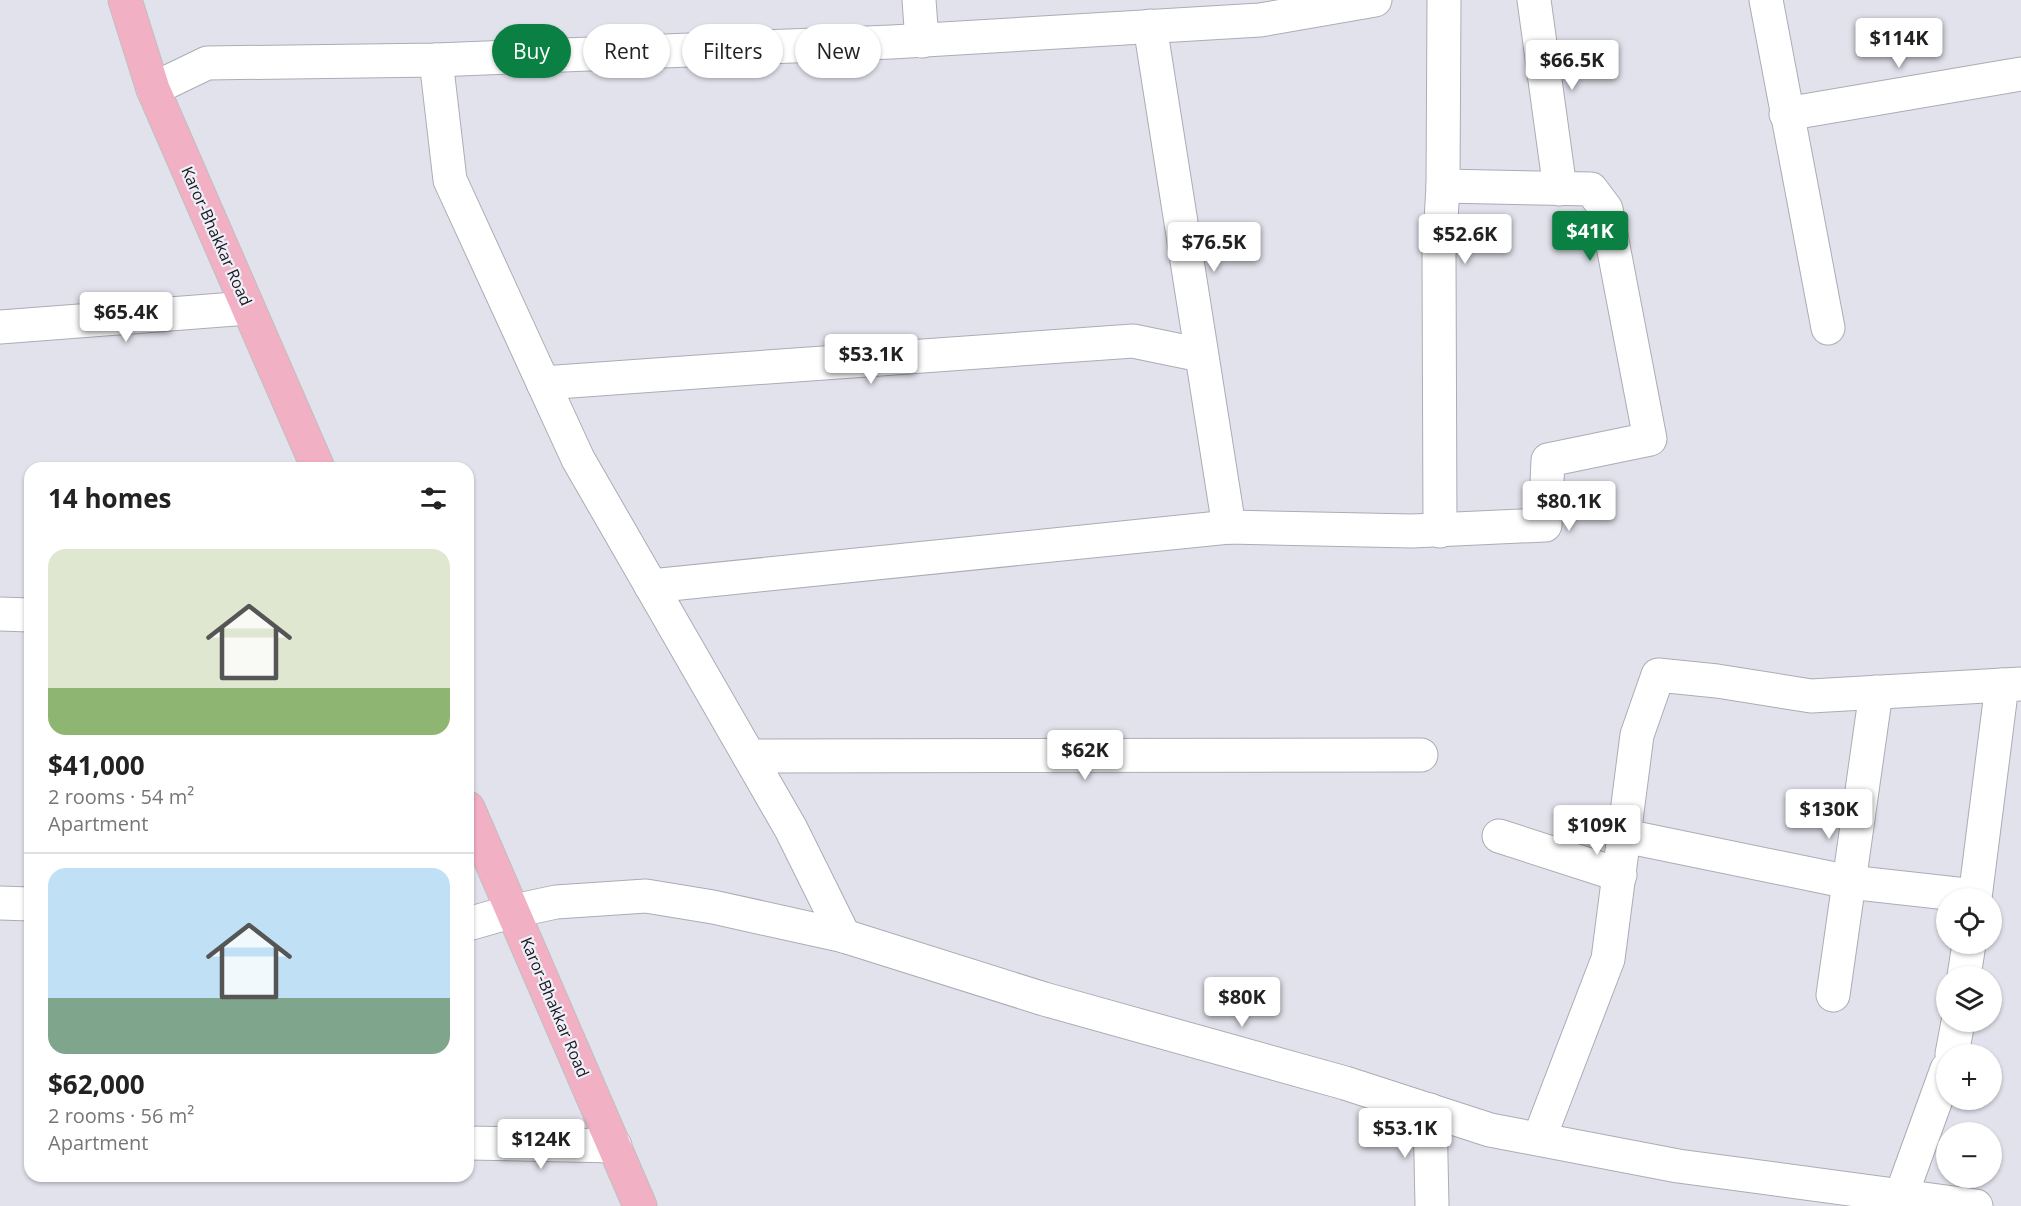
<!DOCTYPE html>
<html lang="en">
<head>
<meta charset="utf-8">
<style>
	:root { --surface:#fff; --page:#f2f2f2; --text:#222; --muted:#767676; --line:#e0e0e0; --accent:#0b8043 }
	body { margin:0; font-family:"Open Sans",sans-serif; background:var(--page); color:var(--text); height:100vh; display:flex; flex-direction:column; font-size:22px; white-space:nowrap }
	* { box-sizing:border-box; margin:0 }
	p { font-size:20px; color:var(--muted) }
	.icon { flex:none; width:33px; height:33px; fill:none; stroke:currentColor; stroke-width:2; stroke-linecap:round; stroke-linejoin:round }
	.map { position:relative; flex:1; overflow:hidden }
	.details { position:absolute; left:24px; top:462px; width:450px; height:720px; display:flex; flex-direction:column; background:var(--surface); border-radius:18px; box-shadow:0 2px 4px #0004 }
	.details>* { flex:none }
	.top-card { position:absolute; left:492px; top:24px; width:570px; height:54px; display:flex; gap:12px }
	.tools { position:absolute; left:1936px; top:888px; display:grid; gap:12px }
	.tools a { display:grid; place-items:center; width:66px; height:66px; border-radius:50%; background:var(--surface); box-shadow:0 2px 4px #0004; font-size:30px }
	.price { position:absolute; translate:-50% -51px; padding:0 14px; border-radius:6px; background:#fff; color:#222; font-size:20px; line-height:39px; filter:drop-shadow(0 2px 3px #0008) }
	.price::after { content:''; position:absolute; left:50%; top:36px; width:18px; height:14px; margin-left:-9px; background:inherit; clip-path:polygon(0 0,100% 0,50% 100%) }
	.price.active { background:var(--accent); color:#fff }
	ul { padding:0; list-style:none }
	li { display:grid; align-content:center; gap:12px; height:318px; padding:0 24px }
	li+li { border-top:2px solid var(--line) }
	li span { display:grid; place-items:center; height:186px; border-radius:18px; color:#555 }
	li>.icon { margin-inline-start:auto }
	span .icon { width:108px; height:108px; fill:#fffc; stroke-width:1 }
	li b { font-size:26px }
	h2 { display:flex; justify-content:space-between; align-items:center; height:72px; padding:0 24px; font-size:26px }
	.tag { padding:0 21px; border-radius:27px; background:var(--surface); box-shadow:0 2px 4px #0004; font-size:21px; line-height:54px }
	.tag.active { background:var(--accent); color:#fff }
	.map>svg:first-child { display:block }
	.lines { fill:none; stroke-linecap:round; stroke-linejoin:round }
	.street-casing { stroke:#abacb5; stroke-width:35 }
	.secondary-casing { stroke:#abacb5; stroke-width:35 }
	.primary-casing { stroke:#bfbfbf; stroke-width:35 }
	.street { stroke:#fff; stroke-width:33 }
	.secondary { stroke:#fff; stroke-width:33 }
	.primary { stroke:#f2b0c4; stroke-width:33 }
	.labels { text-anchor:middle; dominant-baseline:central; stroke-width:4.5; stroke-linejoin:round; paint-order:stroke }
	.street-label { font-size:16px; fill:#19191c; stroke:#eeeff8 }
</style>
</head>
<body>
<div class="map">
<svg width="2021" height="1206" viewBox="0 0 2021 1206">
	<rect width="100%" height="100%" fill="#e1e2eb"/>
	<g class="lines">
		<g class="street-casing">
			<g id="street">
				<polyline points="919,0 922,41"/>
				<polyline points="1534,0 1560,189"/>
				<polyline points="1766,0 1828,328"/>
				<polyline points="1150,26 1229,527"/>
				<polyline points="436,60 450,180 578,459 791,829 844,936"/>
				<polyline points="153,89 207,63 436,60 892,42 1260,20 1375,0"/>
				<polyline points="1786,114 2021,74"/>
				<polyline points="0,327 248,308"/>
				<polyline points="543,383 1133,341 1201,355"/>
				<polyline points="1440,531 1439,255 1443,186 1444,0"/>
				<polyline points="651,586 1229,527 1412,531 1545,525 1548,460 1650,439 1606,209 1591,189 1443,186"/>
				<polyline points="0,614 30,615"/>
				<polyline points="749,756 1421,755"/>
				<polyline points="1499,836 1620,875"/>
				<polyline points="1625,836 1849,882 1975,896"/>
				<polyline points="1975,898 2002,685"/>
				<polyline points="514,911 556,902 646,896 713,907 844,936 1044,999 1345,1083 1490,1130 1678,1166 1976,1206"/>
				<polyline points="1964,976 1969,944"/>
				<polyline points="1833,995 1876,692"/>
				<polyline points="1952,1054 1958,1022"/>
				<polyline points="1430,1110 1432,1206"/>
				<polyline points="1539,1139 1608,959 1637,735 1658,675 1717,681 1811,696 2021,684"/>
				<polyline points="468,1143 615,1146"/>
				<polyline points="1901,1196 1947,1069"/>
			</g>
		</g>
		<g class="secondary-casing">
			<g id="secondary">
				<polyline points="0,903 30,904"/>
				<polyline points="468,924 514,911"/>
			</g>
		</g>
		<g class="primary-casing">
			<g id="primary">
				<polyline points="125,0 153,89 318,468"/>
				<polyline points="468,808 640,1206"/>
			</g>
		</g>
		<use href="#street" class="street"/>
		<use href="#secondary" class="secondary"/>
		<use href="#primary" class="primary"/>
	</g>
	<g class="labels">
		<g class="street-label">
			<text transform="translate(217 236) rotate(66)">Karor-Bhakkar Road</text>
			<text transform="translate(555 1007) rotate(67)">Karor-Bhakkar Road</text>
		</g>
	</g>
</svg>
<div class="tools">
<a><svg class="icon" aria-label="locate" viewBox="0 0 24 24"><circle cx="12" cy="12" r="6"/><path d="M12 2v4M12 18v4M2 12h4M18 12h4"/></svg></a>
<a><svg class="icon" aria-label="layers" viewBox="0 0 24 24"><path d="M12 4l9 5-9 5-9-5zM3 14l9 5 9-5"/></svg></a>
<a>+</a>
<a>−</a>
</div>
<b class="price" style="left:1899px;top:69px">$114K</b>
<b class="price" style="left:1572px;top:91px">$66.5K</b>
<b class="price active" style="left:1590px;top:262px">$41K</b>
<b class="price" style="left:1465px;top:265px">$52.6K</b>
<b class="price" style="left:1214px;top:273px">$76.5K</b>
<b class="price" style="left:126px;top:343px">$65.4K</b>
<b class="price" style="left:871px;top:385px">$53.1K</b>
<b class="price" style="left:1569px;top:532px">$80.1K</b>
<b class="price" style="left:1085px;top:781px">$62K</b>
<b class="price" style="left:1829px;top:840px">$130K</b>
<b class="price" style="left:1597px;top:856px">$109K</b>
<b class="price" style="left:1242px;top:1028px">$80K</b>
<b class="price" style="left:1405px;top:1159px">$53.1K</b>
<b class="price" style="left:541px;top:1170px">$124K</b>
<div class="top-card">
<a class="tag active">Buy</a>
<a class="tag">Rent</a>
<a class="tag">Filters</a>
<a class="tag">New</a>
</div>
<section class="details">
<h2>14 homes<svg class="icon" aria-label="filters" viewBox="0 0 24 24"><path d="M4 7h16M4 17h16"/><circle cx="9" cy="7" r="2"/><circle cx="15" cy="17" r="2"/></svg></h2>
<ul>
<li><span style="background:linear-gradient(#dfe7d0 75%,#8fb573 0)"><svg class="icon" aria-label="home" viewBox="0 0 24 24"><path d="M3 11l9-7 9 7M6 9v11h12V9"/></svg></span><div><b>$41,000</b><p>2 rooms · 54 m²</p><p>Apartment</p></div></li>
<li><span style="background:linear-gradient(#bfe0f5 70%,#7fa58c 0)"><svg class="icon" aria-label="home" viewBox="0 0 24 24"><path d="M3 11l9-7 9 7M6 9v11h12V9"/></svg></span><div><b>$62,000</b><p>2 rooms · 56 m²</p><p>Apartment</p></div></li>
</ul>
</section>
</div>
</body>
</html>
